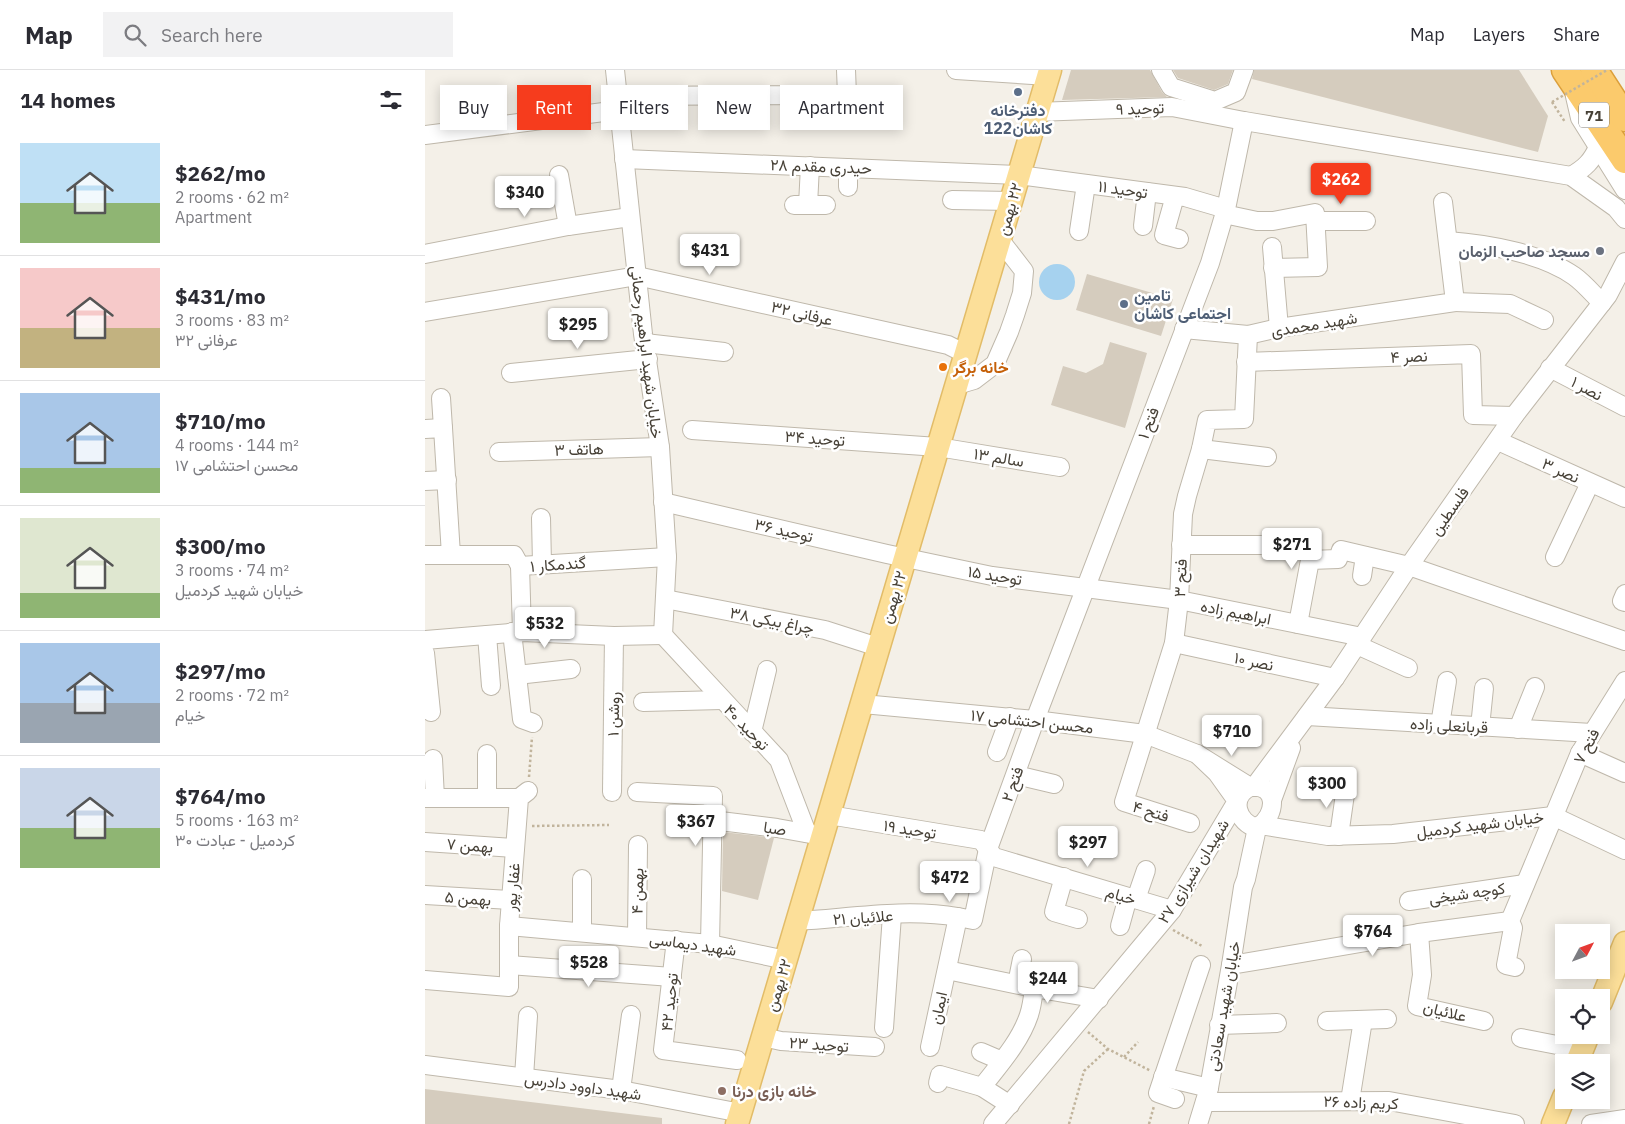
<!DOCTYPE html>
<html lang="en">
<head>
<meta charset="utf-8">
<style>
	:root { --surface:#fff; --page:#f2f2f3; --text:#2b2b33; --muted:#7c7c81; --line:#e1e1e2; --accent:#f63c1d }
	body { margin:0; font-family:"IBM Plex Sans",Vazirmatn,sans-serif; background:var(--page); color:var(--text); height:100vh; display:flex; flex-direction:column; font-size:19px; white-space:nowrap }
	* { box-sizing:border-box; margin:0 }
	p { font-size:16px; color:var(--muted) }
	.icon { flex:none; width:28px; height:28px; fill:none; stroke:currentColor; stroke-width:2; stroke-linecap:round; stroke-linejoin:round }
	.map { position:relative; flex:1; overflow:hidden }
	.panel { display:flex; flex-direction:column; background:var(--surface); width:425px }
	.panel>* { flex:none }
	.banner { position:absolute; left:15px; top:15px; width:475px; height:45px; display:flex; gap:10px }
	.needle { width:32px; rotate:49deg }
	.fabs { position:absolute; left:1130px; top:854px; display:grid; gap:10px }
	.fabs a { display:grid; place-items:center; width:55px; height:55px; border-radius:0px; background:var(--surface); box-shadow:0 2px 12px #0003; font-size:25px }
	.price { position:absolute; translate:-50% -42px; padding:0 11px; border-radius:5px; background:#fff; color:#222; font-size:16px; line-height:32px; filter:drop-shadow(0 1px 2px #0008) }
	.price::after { content:''; position:absolute; left:50%; top:30px; width:15px; height:11px; margin-left:-8px; background:inherit; clip-path:polygon(0 0,100% 0,50% 100%) }
	.price.selected { background:var(--accent); color:#fff }
	ul { padding:0; list-style:none }
	li { display:flex; align-items:center; gap:15px; height:125px; padding:0 20px }
	li+li { border-top:1px solid var(--line) }
	li span { display:grid; place-items:center; flex:none; width:140px; height:100px; border-radius:0px; color:#555 }
	li>.icon { margin-inline-start:auto }
	span .icon { width:60px; height:60px; fill:#fffc; stroke-width:1 }
	li b { font-size:21px }
	h2 { display:flex; justify-content:space-between; align-items:center; height:60px; padding:0 20px; font-size:21px }
	.pill { padding:0 18px; border-radius:0px; background:var(--surface); box-shadow:0 2px 12px #0003; font-size:18px; line-height:45px }
	.pill.selected { background:var(--accent); color:#fff }
	header { display:flex; align-items:center; gap:30px; box-sizing:border-box; height:70px; padding:0 25px; background:var(--surface); border-bottom:1px solid var(--line) }
	header strong { font-size:24px }
	nav { display:flex; gap:28px; margin-inline-start:auto; font-size:18px }
	.search { width:350px; height:45px; background:var(--page); display:flex; align-items:center; gap:12px; box-sizing:border-box; padding:0 18px; border-radius:0px; color:var(--muted); font-size:19px }
	main { display:flex; flex:1; min-height:0 }
	.map>svg:first-child { display:block }
	.water { fill:#a6d2ef }
	.building { fill:#d5ccbe }
	.lines { fill:none; stroke-linecap:round; stroke-linejoin:round }
	.minor-casing { stroke:#bfb8ab; stroke-width:20 }
	.major-casing { stroke:#e2bc68; stroke-width:25 }
	.highway-casing { stroke:#db9f3b; stroke-width:29 }
	.path { stroke:#c1b49c; stroke-width:2.5; stroke-dasharray:2.5 2.5; stroke-linecap:butt }
	.minor { stroke:#fff; stroke-width:18 }
	.major { stroke:#fcdf99; stroke-width:22 }
	.highway { stroke:#fbca6c; stroke-width:26 }
	.path-bridge { stroke:#c1b49c; stroke-width:2.5; stroke-dasharray:2.5 2.5; stroke-linecap:butt }
	.service-dot { fill:#5c6f8a; stroke:#fff; stroke-width:2 }
	.worship-dot { fill:#6b7280; stroke:#fff; stroke-width:2 }
	.food-dot { fill:#e8710a; stroke:#fff; stroke-width:2 }
	.education-dot { fill:#8d6e63; stroke:#fff; stroke-width:2 }
	.labels { text-anchor:middle; dominant-baseline:central; stroke-width:5; stroke-linejoin:round; paint-order:stroke }
	.shield { fill:#fff; stroke:#7e7a73; stroke-width:1 }
	.shield-label { font-size:15px; font-weight:bold; fill:#474137 }
	.street-label { font-size:16px; fill:#474137; stroke:#fff }
	.service-label { font-size:16px; font-weight:bold; fill:#4e5e75; stroke:#fff }
	.worship-label { font-size:16px; font-weight:bold; fill:#5b616d; stroke:#fff; text-anchor:end }
	.food-label { font-size:16px; font-weight:bold; fill:#c56008; stroke:#fff; text-anchor:start }
	.education-label { font-size:16px; font-weight:bold; fill:#785e54; stroke:#fff; text-anchor:start }
</style>
</head>
<body>
<header>
<strong>Map</strong>
<div class="search"><svg class="icon" aria-label="search" viewBox="0 0 24 24"><circle cx="10" cy="10" r="6"/><path d="M15 15l6 6"/></svg>Search here</div>
<nav><a>Map</a><a>Layers</a><a>Share</a></nav>
</header>
<main>
<section class="panel">
<h2>14 homes<svg class="icon" aria-label="filters" viewBox="0 0 24 24"><path d="M4 7h16M4 17h16"/><circle cx="9" cy="7" r="2"/><circle cx="15" cy="17" r="2"/></svg></h2>
<ul>
<li><span style="background:linear-gradient(#bfe0f5 60%,#8fb573 0)"><svg class="icon" aria-label="home" viewBox="0 0 24 24"><path d="M3 11l9-7 9 7M6 9v11h12V9"/></svg></span><div><b>$262/mo</b><p>2 rooms · 62 m²</p><p>Apartment</p></div></li>
<li><span style="background:linear-gradient(#f6c9c9 60%,#c2b280 0)"><svg class="icon" aria-label="home" viewBox="0 0 24 24"><path d="M3 11l9-7 9 7M6 9v11h12V9"/></svg></span><div><b>$431/mo</b><p>3 rooms · 83 m²</p><p>عرفانی ۳۲</p></div></li>
<li><span style="background:linear-gradient(#a9c7e8 75%,#8fb573 0)"><svg class="icon" aria-label="home" viewBox="0 0 24 24"><path d="M3 11l9-7 9 7M6 9v11h12V9"/></svg></span><div><b>$710/mo</b><p>4 rooms · 144 m²</p><p>محسن احتشامی ۱۷</p></div></li>
<li><span style="background:linear-gradient(#dfe7d0 75%,#8fb573 0)"><svg class="icon" aria-label="home" viewBox="0 0 24 24"><path d="M3 11l9-7 9 7M6 9v11h12V9"/></svg></span><div><b>$300/mo</b><p>3 rooms · 74 m²</p><p>خیابان شهید کردمیل</p></div></li>
<li><span style="background:linear-gradient(#a9c7e8 60%,#9aa5b1 0)"><svg class="icon" aria-label="home" viewBox="0 0 24 24"><path d="M3 11l9-7 9 7M6 9v11h12V9"/></svg></span><div><b>$297/mo</b><p>2 rooms · 72 m²</p><p>خیام</p></div></li>
<li><span style="background:linear-gradient(#c9d6e8 60%,#8fb573 0)"><svg class="icon" aria-label="home" viewBox="0 0 24 24"><path d="M3 11l9-7 9 7M6 9v11h12V9"/></svg></span><div><b>$764/mo</b><p>5 rooms · 163 m²</p><p>کردمیل - عبادت ۳۰</p></div></li>
</ul>
</section>
<div class="map">
<svg width="1200" height="1054" viewBox="0 0 1200 1054">
	<rect width="100%" height="100%" fill="#f4f0e8"/>
	<circle class="water" cx="632" cy="212" r="18"/>
	<g class="building">
		<polygon points="646,0 725,0 737,22 742,27 637,30"/>
		<polygon points="748,0 808,0 803,14 789,20 753,8"/>
		<polygon points="829,0 1094,0 1123,46 1113,82 827,9"/>
		<polygon points="662,204 748,229 736,266 651,240"/>
		<polygon points="685,272 722,283 700,358 626,335 638,296 661,303 678,294"/>
		<polygon points="298,762 349,768 333,830 297,821"/>
		<polygon points="0,1019 237,1048 237,1054 0,1054"/>
	</g>
	<g class="lines">
		<g class="minor-casing">
			<g id="minor">
				<polyline points="190,0 218,264 235,377 242,487 238,565"/>
				<polyline points="531,0 623,6"/>
				<polyline points="736,0 746,17 790,31 811,22 819,0"/>
				<polyline points="1149,22 1155,48 1200,120"/>
				<polyline points="193,26 422,25 421,0"/>
				<polyline points="611,42 747,37 819,51 1146,106 1191,138 1200,149"/>
				<polyline points="0,65 194,40"/>
				<polyline points="199,89 594,105 760,127 801,139"/>
				<polyline points="134,105 143,156"/>
				<path d="M1146 106C1160 98 1167 91 1173 77"/>
				<polyline points="423,117 423,98"/>
				<polyline points="750,126 739,165 754,169"/>
				<polyline points="527,130 586,131"/>
				<polyline points="369,135 401,135"/>
				<polyline points="383,135 385,96"/>
				<polyline points="799,144 832,151 848,151 890,143 893,197 848,198"/>
				<polyline points="891,151 941,151"/>
				<polyline points="718,156 722,122"/>
				<polyline points="654,161 661,114"/>
				<path d="M1023 171C1062 174 1116 183 1149 206 1159 213 1168 224 1177 233"/>
				<polyline points="847,177 854,258"/>
				<polyline points="0,184 143,156 205,147"/>
				<polyline points="1030,232 1085,234 1119,250"/>
				<polyline points="0,242 212,206 523,275 541,284"/>
				<polyline points="759,259 823,265 854,258 1030,232 1018,132"/>
				<polyline points="220,273 299,282"/>
				<polyline points="821,292 1046,284 1048,345 1089,346"/>
				<polyline points="1125,298 1200,337"/>
				<polyline points="86,303 223,289"/>
				<polyline points="532,315 549,310 570,294 584,262 590,245 597,223 599,201 575,170"/>
				<polyline points="16,328 18,358"/>
				<polyline points="0,359 18,358 26,485"/>
				<polyline points="267,360 513,377 635,397"/>
				<polyline points="1073,371 1200,428"/>
				<polyline points="776,379 842,387"/>
				<polyline points="74,382 235,377"/>
				<polyline points="0,411 22,410"/>
				<polyline points="238,432 462,484 567,506 754,530 937,567"/>
				<polyline points="116,448 117,494"/>
				<polyline points="756,475 861,475"/>
				<polyline points="0,485 89,485 95,496 242,487"/>
				<polyline points="1130,487 1165,413"/>
				<polyline points="95,496 97,562"/>
				<polyline points="937,506 940,486"/>
				<polyline points="1200,524 1197,531 1200,532"/>
				<polyline points="240,529 400,560 453,577"/>
				<polyline points="873,554 885,490 913,489 916,480 984,496 1200,571"/>
				<polyline points="87,562 97,649 108,653"/>
				<polyline points="62,565 66,616"/>
				<polyline points="238,565 354,690 382,763"/>
				<polyline points="0,570 97,562 189,566 238,565"/>
				<polyline points="749,573 910,608"/>
				<polyline points="932,575 983,598"/>
				<polyline points="0,583 6,642"/>
				<polyline points="92,605 146,599"/>
				<polyline points="218,632 297,630"/>
				<polyline points="438,634 610,650 720,664 772,684 825,717"/>
				<polyline points="882,646 1167,663"/>
				<polyline points="1015,655 1022,611"/>
				<polyline points="1055,657 1059,618"/>
				<polyline points="1093,659 1110,617"/>
				<polyline points="327,662 342,600"/>
				<polyline points="572,682 585,647"/>
				<polyline points="1155,683 1200,703"/>
				<polyline points="62,684 62,728"/>
				<polyline points="8,689 10,728"/>
				<polyline points="591,705 629,714"/>
				<path d="M825 717C853 713 853 745 832 758 812 753 804 727 825 717Z"/>
				<polyline points="829,717 910,608 984,496 1089,346 1183,225 1200,192"/>
				<polyline points="187,722 189,566"/>
				<polyline points="212,722 288,726 285,874"/>
				<polyline points="0,728 94,728"/>
				<polyline points="847,730 866,678"/>
				<polyline points="404,745 556,770 569,787 747,840"/>
				<polyline points="287,750 352,758 391,765"/>
				<polyline points="765,753 699,732 749,573 754,530 758,444 762,426 776,379 782,350 819,349 823,265"/>
				<polyline points="835,755 903,766 968,764 1128,746 1200,780"/>
				<polyline points="914,766 921,717"/>
				<polyline points="0,772 90,778"/>
				<polyline points="639,807 629,842 653,849"/>
				<polyline points="0,825 86,830"/>
				<polyline points="711,829 721,800"/>
				<polyline points="984,831 1100,814"/>
				<path d="M373 851C425 848 480 838 533 847"/>
				<polyline points="84,856 285,874 361,890"/>
				<polyline points="695,856 703,827"/>
				<polyline points="157,862 157,809"/>
				<polyline points="994,863 997,905 992,936 1059,951"/>
				<polyline points="212,867 213,775"/>
				<polyline points="251,870 238,980 312,990"/>
				<polyline points="84,895 247,907"/>
				<polyline points="806,895 994,863 1085,851"/>
				<polyline points="1090,897 1081,895 1088,858 1085,851 1155,683 1200,611"/>
				<polyline points="522,900 609,918 674,929"/>
				<polyline points="0,910 84,917 84,856 94,728 103,721"/>
				<polyline points="592,914 597,889"/>
				<polyline points="902,951 962,949"/>
				<polyline points="794,955 852,953"/>
				<polyline points="459,958 467,845"/>
				<polyline points="338,967 356,971 450,977"/>
				<polyline points="1096,968 1158,980"/>
				<polyline points="505,977 533,847 548,850 563,779 610,650 785,193 801,139 819,51"/>
				<polyline points="556,982 577,991"/>
				<polyline points="0,995 196,1020 316,1043"/>
				<polyline points="99,1007 103,946"/>
				<polyline points="738,1007 784,1018"/>
				<polyline points="513,1013 515,1005 557,1017"/>
				<polyline points="196,1020 206,945"/>
				<polyline points="750,1029 733,1023 776,895"/>
				<polyline points="925,1031 938,950"/>
				<polyline points="780,1032 964,1031 1090,1054"/>
				<path d="M585 1035 557 1017C574 995 595 972 604 945 607 936 608 927 609 918"/>
				<polyline points="568,1054 747,840 812,731 792,703 772,684"/>
				<polyline points="773,1054 784,1018 806,895 818,817 821,809 832,758"/>
				<polyline points="1166,1054 1200,1049"/>
			</g>
		</g>
		<g class="major-casing">
			<g id="major">
				<polyline points="1176,932 1200,873"/>
				<polyline points="1152,992 1163,965"/>
				<polyline points="312,1054 625,0"/>
				<polyline points="1128,1054 1139,1027"/>
			</g>
		</g>
		<g class="highway-casing">
			<g id="highway">
				<polyline points="1140,0 1200,90"/>
				<polyline points="1169,0 1200,48"/>
			</g>
		</g>
		<g class="path">
			<polyline points="1127,32 1140,52"/>
			<polyline points="104,707 107,667"/>
			<polyline points="107,756 184,755"/>
			<polyline points="748,860 777,876"/>
			<polyline points="663,962 683,979 726,1001"/>
			<polyline points="699,987 713,972"/>
			<polyline points="644,1054 659,1001 683,979"/>
			<polyline points="724,1054 729,1036"/>
		</g>
		<use href="#minor" class="minor"/>
		<use href="#major" class="major"/>
		<use href="#highway" class="highway"/>
		<polyline class="path-bridge" points="1127,32 1182,0"/>
	</g>
	<g class="service-dot">
		<circle cx="593" cy="22" r="5"/>
		<circle cx="699" cy="234" r="5"/>
	</g>
	<circle class="worship-dot" cx="1175" cy="181" r="5"/>
	<circle class="food-dot" cx="518" cy="297" r="5"/>
	<circle class="education-dot" cx="297" cy="1021" r="5"/>
	<g class="labels">
		<rect class="shield" x="1154" y="32.5" width="30" height="25" rx="4"/>
		<g class="shield-label">
			<text x="1169" y="45">71</text>
		</g>
		<g class="street-label">
			<text transform="translate(715 38) rotate(-2)">توحید ۹</text>
			<text transform="translate(396 96) rotate(2)">حیدری مقدم ۲۸</text>
			<text transform="translate(698 119) rotate(8)">توحید ۱۱</text>
			<text transform="translate(584 139) rotate(-74)">٢٢ بهمن</text>
			<text transform="translate(377 243) rotate(13)">عرفانی ۳۲</text>
			<text transform="translate(889 254) rotate(-9)">شهید محمدی</text>
			<text transform="translate(222 282) rotate(83)">خیابان شهید ابراهیم رحمانی</text>
			<text transform="translate(984 286) rotate(-2)">نصر ۴</text>
			<text transform="translate(1162 318) rotate(28)">نصر ۱</text>
			<text transform="translate(723 353) rotate(-69)">فتح ۱</text>
			<text transform="translate(390 368) rotate(4)">توحید ۳۴</text>
			<text transform="translate(154 379) rotate(-2)">هاتف ۳</text>
			<text transform="translate(574 387) rotate(9)">سالم ۱۳</text>
			<text transform="translate(1136 400) rotate(24)">نصر ۳</text>
			<text transform="translate(1024 441) rotate(-55)">فلسطین</text>
			<text transform="translate(359 460) rotate(13)">توحید ۳۶</text>
			<text transform="translate(133 494) rotate(-4)">گندمکار ۱</text>
			<text transform="translate(570 505) rotate(9)">توحید ۱۵</text>
			<text transform="translate(755 508) rotate(-87)">فتح ۳</text>
			<text transform="translate(468 527) rotate(-73)">٢٢ بهمن</text>
			<text transform="translate(811 542) rotate(11)">ابراهیم زاده</text>
			<text transform="translate(347 550) rotate(11)">چراغ بیکی ۳۸</text>
			<text transform="translate(829 591) rotate(12)">نصر ۱۰</text>
			<text transform="translate(188 644) rotate(-89)">روشن ۱</text>
			<text transform="translate(607 651) rotate(6)">محسن احتشامی ۱۷</text>
			<text transform="translate(1024 655) rotate(3)">قربانعلی زاده</text>
			<text transform="translate(322 657) rotate(46)">توحید ۴۰</text>
			<text transform="translate(1161 676) rotate(-62)">فتح ۷</text>
			<text transform="translate(587 714) rotate(-70)">فتح ۲</text>
			<text transform="translate(726 741) rotate(17)">فتح ۴</text>
			<text transform="translate(1055 754) rotate(-7)">خیابان شهید کردمیل</text>
			<text transform="translate(350 758) rotate(8)">صبا</text>
			<text transform="translate(485 759) rotate(9)">توحید ۱۹</text>
			<text transform="translate(45 775) rotate(4)">بهمن ۷</text>
			<text transform="translate(768 801) rotate(-58)">شهیدان شیرازی ۲۷</text>
			<text transform="translate(87 817) rotate(-85)">غفار پور</text>
			<text transform="translate(212 821) rotate(-89)">بهمن ۴</text>
			<text transform="translate(1042 823) rotate(-8)">کوچه شیخی</text>
			<text transform="translate(696 825) rotate(16)">خیام</text>
			<text transform="translate(43 828) rotate(4)">بهمن ۵</text>
			<text transform="translate(438 847) rotate(-4)">علائیان ۲۱</text>
			<text transform="translate(268 874) rotate(8)">شهید دیماسی</text>
			<text transform="translate(353 915) rotate(-73)">٢٢ بهمن</text>
			<text transform="translate(244 932) rotate(-84)">توحید ۴۲</text>
			<text transform="translate(798 936) rotate(-80)">خیابان شهید سعادتی</text>
			<text transform="translate(513 938) rotate(-78)">ایمان</text>
			<text transform="translate(1020 941) rotate(14)">علائیان</text>
			<text transform="translate(394 974) rotate(4)">توحید ۲۳</text>
			<text transform="translate(158 1016) rotate(8)">شهید داوود دادرس</text>
			<text transform="translate(936 1032) rotate(2)">کریم زاده ۲۶</text>
		</g>
		<g class="service-label">
			<text x="593" y="40">دفترخانه<tspan x="593" dy="18">122کاشان</tspan></text>
			<text x="709" y="225" text-anchor="start">تامین<tspan x="709" dy="18">اجتماعی کاشان</tspan></text>
		</g>
		<g class="worship-label">
			<text x="1165" y="181">مسجد صاحب الزمان</text>
		</g>
		<g class="food-label">
			<text x="528" y="297">خانه برگر</text>
		</g>
		<g class="education-label">
			<text x="307" y="1021">خانه بازی درنا</text>
		</g>
	</g>
</svg>
<div class="fabs">
<a><svg class="needle" viewBox="-14 -14 28 28"><path d="M0-13l5 13h-10z" fill="#e53935"/><path d="M0 13l5-13h-10z" fill="#7c7c81"/></svg></a>
<a><svg class="icon" aria-label="locate" viewBox="0 0 24 24"><circle cx="12" cy="12" r="6"/><path d="M12 2v4M12 18v4M2 12h4M18 12h4"/></svg></a>
<a><svg class="icon" aria-label="layers" viewBox="0 0 24 24"><path d="M12 4l9 5-9 5-9-5zM3 14l9 5 9-5"/></svg></a>
</div>
<b class="price selected" style="left:916px;top:135px">$262</b>
<b class="price" style="left:100px;top:148px">$340</b>
<b class="price" style="left:285px;top:206px">$431</b>
<b class="price" style="left:153px;top:280px">$295</b>
<b class="price" style="left:867px;top:500px">$271</b>
<b class="price" style="left:120px;top:579px">$532</b>
<b class="price" style="left:807px;top:687px">$710</b>
<b class="price" style="left:902px;top:739px">$300</b>
<b class="price" style="left:271px;top:777px">$367</b>
<b class="price" style="left:663px;top:798px">$297</b>
<b class="price" style="left:525px;top:833px">$472</b>
<b class="price" style="left:948px;top:887px">$764</b>
<b class="price" style="left:164px;top:918px">$528</b>
<b class="price" style="left:623px;top:934px">$244</b>
<div class="banner">
<a class="pill">Buy</a>
<a class="pill selected">Rent</a>
<a class="pill">Filters</a>
<a class="pill">New</a>
<a class="pill">Apartment</a>
</div>
</div>
</main>
</body>
</html>
